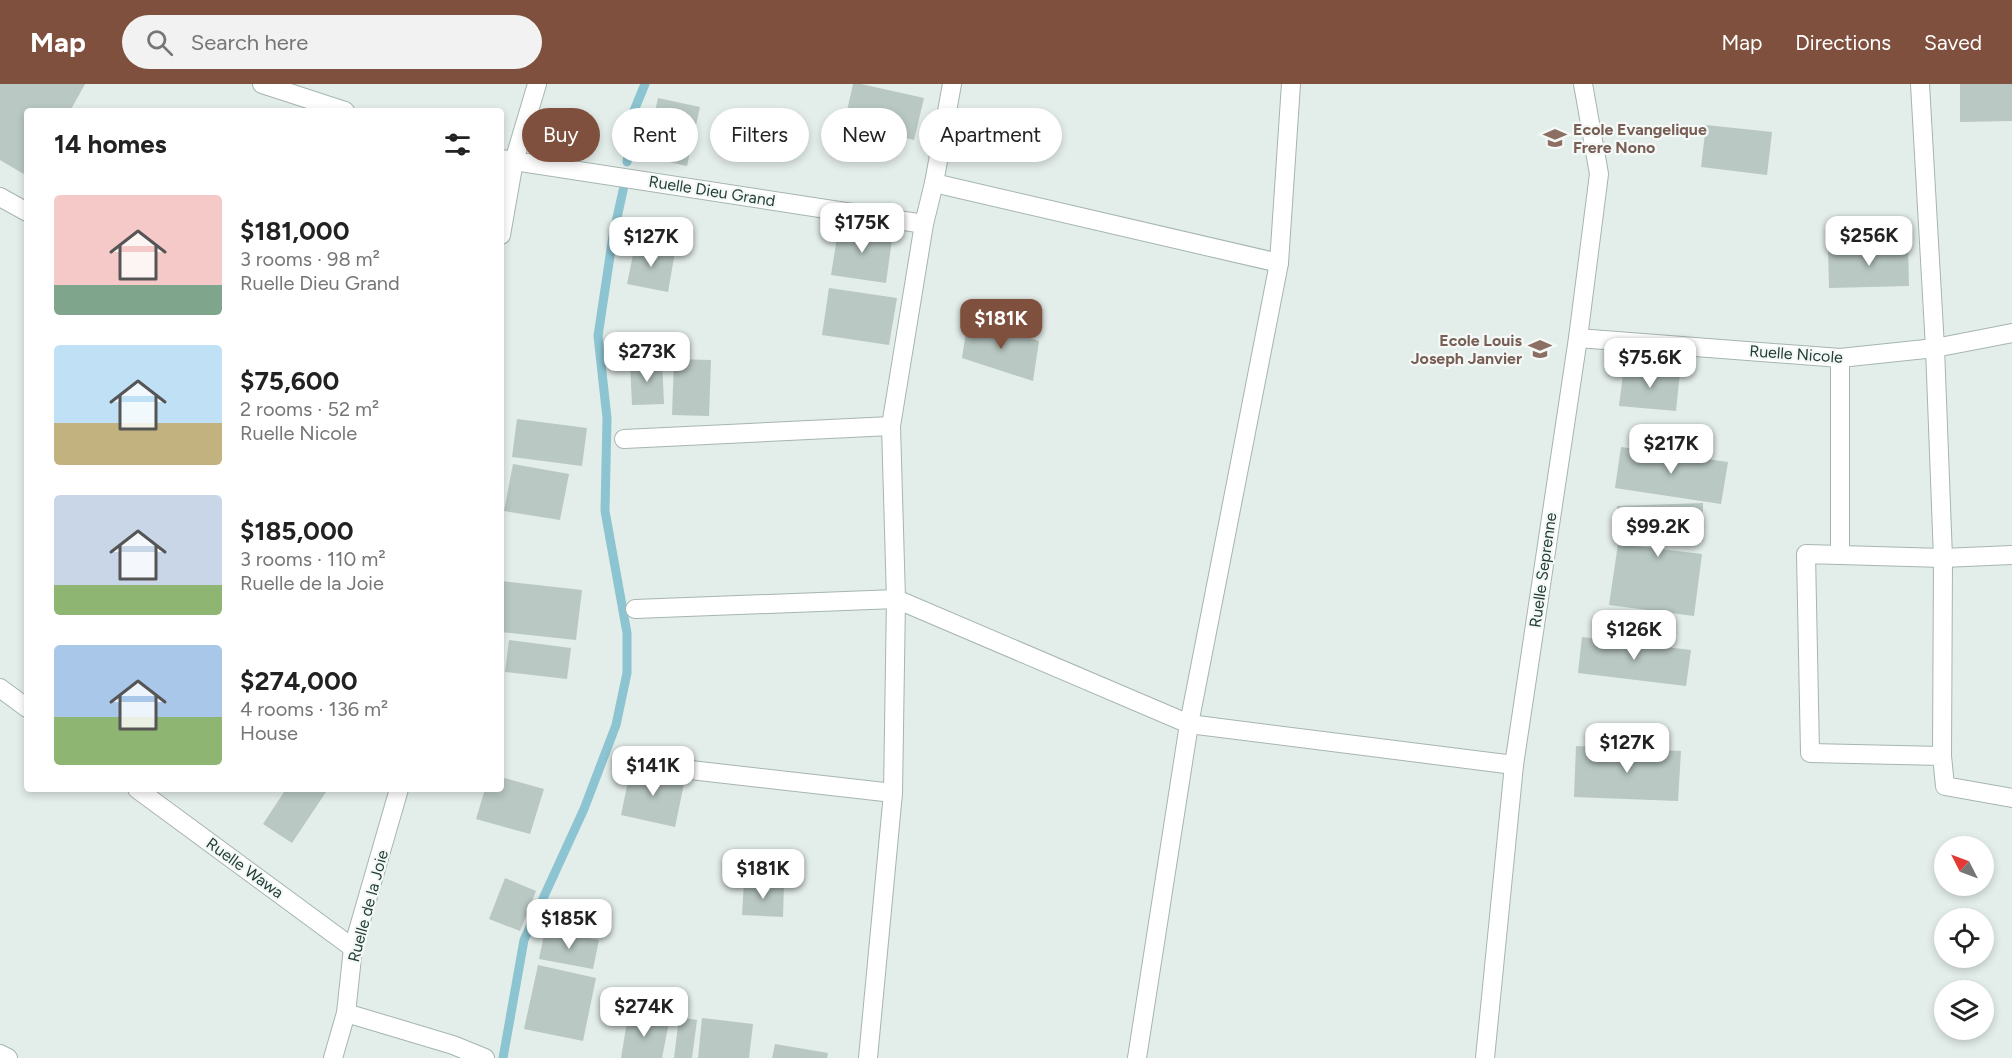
<!DOCTYPE html>
<html lang="en">
<head>
<meta charset="utf-8">
<style>
	:root { --surface:#fff; --page:#f2f2f2; --text:#222; --muted:#767676; --accent:#7f503d }
	body { margin:0; font-family:Figtree,sans-serif; background:var(--page); color:var(--text); height:100vh; display:flex; flex-direction:column; font-size:22px; white-space:nowrap }
	* { box-sizing:border-box; margin:0 }
	p { font-size:20px; color:var(--muted) }
	.icon { flex:none; width:33px; height:33px; fill:none; stroke:currentColor; stroke-width:2; stroke-linecap:round; stroke-linejoin:round }
	.map { position:relative; flex:1; overflow:hidden }
	.sheet { position:absolute; left:24px; top:24px; width:480px; height:684px; display:flex; flex-direction:column; background:var(--surface); border-radius:6px; box-shadow:0 3px 9px #0003 }
	.sheet>* { flex:none }
	.top-card { position:absolute; left:522px; top:24px; width:570px; height:54px; display:flex; gap:12px }
	.needle { width:39px; rotate:312deg }
	.controls { position:absolute; left:1934px; top:752px; display:grid; gap:12px }
	.controls a { display:grid; place-items:center; width:60px; height:60px; border-radius:50%; background:var(--surface); box-shadow:0 3px 9px #0003; font-size:30px }
	.price { position:absolute; translate:-50% -51px; padding:0 14px; border-radius:12px; background:#fff; color:#222; font-size:20px; line-height:39px; filter:drop-shadow(0 2px 3px #0008) }
	.price::after { content:''; position:absolute; left:50%; top:36px; width:18px; height:14px; margin-left:-9px; background:inherit; clip-path:polygon(0 0,100% 0,50% 100%) }
	.price.on { background:var(--accent); color:#fff }
	ul { padding:0; list-style:none }
	li { display:flex; align-items:center; gap:18px; height:150px; padding:0 30px }
	li span { display:grid; place-items:center; flex:none; width:168px; height:120px; border-radius:6px; color:#555 }
	li>.icon { margin-inline-start:auto }
	span .icon { width:72px; height:72px; fill:#fffc; stroke-width:1 }
	li b { font-size:26px }
	h2 { display:flex; justify-content:space-between; align-items:center; height:72px; padding:0 30px; font-size:26px }
	.chip { padding:0 21px; border-radius:27px; background:var(--surface); box-shadow:0 3px 9px #0003; font-size:21px; line-height:54px }
	.chip.on { background:var(--accent); color:#fff }
	header { display:flex; align-items:center; gap:36px; box-sizing:border-box; height:84px; padding:0 30px; background:var(--accent); color:#fff }
	header strong { font-size:28px }
	nav { display:flex; gap:33px; margin-inline-start:auto; font-size:21px }
	.search { width:420px; height:54px; background:var(--page); display:flex; align-items:center; gap:15px; box-sizing:border-box; padding:0 21px; border-radius:33px; color:var(--muted); font-size:22px }
	.map>svg:first-child { display:block }
	.lines { fill:none; stroke-linecap:round; stroke-linejoin:round }
	.stream { stroke:#8cc4d1; stroke-width:9 }
	.building { fill:#b9c8c2 }
	.minor-casing { stroke:#a6b5b0; stroke-width:20 }
	.minor { stroke:#fff; stroke-width:18 }
	.labels { text-anchor:middle; dominant-baseline:central; stroke-width:4.5; stroke-linejoin:round; paint-order:stroke }
	.education-label { font-size:16px; font-weight:bold; fill:#785e54; stroke:#f4f9f7; text-anchor:start }
	.street-label { font-size:16px; fill:#233e38; stroke:#f4f9f7 }
</style>
</head>
<body>
<header>
<strong>Map</strong>
<div class="search"><svg class="icon" aria-label="search" viewBox="0 0 24 24"><circle cx="10" cy="10" r="6"/><path d="M15 15l6 6"/></svg>Search here</div>
<nav><a>Map</a><a>Directions</a><a>Saved</a></nav>
</header>
<div class="map">
<svg width="2012" height="974" viewBox="0 0 2012 974">
	<rect width="100%" height="100%" fill="#e3ede9"/>
	<g class="lines">
		<g class="stream">
			<polyline points="627,78 633,29 645,0"/>
			<polyline points="503,974 524,856 584,725 616,641 627,589 627,549 605,427 607,334 598,252 613,152 624,102"/>
		</g>
	</g>
	<g class="building">
		<polygon points="0,0 85,0 70,27 27,27 27,92 0,76"/>
		<polygon points="853,0 861,0 924,14 914,56 844,40"/>
		<polygon points="1960,0 2012,0 2012,37 1960,38"/>
		<polygon points="658,14 700,23 687,82 645,73"/>
		<polygon points="1706,41 1772,48 1767,91 1701,83"/>
		<polygon points="839,141 893,148 886,199 831,191"/>
		<polygon points="635,161 675,168 668,208 627,200"/>
		<polygon points="1908,162 1909,202 1829,204 1828,164"/>
		<polygon points="829,204 897,214 889,261 822,251"/>
		<polygon points="968,235 1039,257 1033,297 962,274"/>
		<polygon points="674,275 711,276 709,332 672,331"/>
		<polygon points="662,276 664,320 632,321 630,278"/>
		<polygon points="1624,282 1680,288 1676,327 1619,322"/>
		<polygon points="517,335 587,344 582,382 512,373"/>
		<polygon points="1621,363 1728,378 1721,420 1615,404"/>
		<polygon points="513,380 569,390 560,436 504,427"/>
		<polygon points="1703,419 1703,457 1618,460 1702,470 1694,532 1609,521 1618,460 1617,422"/>
		<polygon points="501,497 582,506 576,556 501,548"/>
		<polygon points="1582,553 1691,566 1686,602 1578,589"/>
		<polygon points="509,556 571,564 567,595 505,588"/>
		<polygon points="1576,662 1681,667 1678,717 1574,713"/>
		<polygon points="631,683 685,695 675,743 621,731"/>
		<polygon points="501,693 544,705 530,750 476,735 485,705 501,705"/>
		<polygon points="286,705 328,705 292,759 263,740"/>
		<polygon points="505,794 536,807 520,847 489,835"/>
		<polygon points="744,798 784,800 783,833 742,831"/>
		<polygon points="545,846 599,856 593,885 539,875"/>
		<polygon points="538,881 596,894 583,957 524,945"/>
		<polygon points="628,932 669,938 662,974 621,974"/>
		<polygon points="679,933 697,936 692,974 674,974"/>
		<polygon points="702,934 753,940 749,974 698,974"/>
		<polygon points="775,960 828,969 827,974 772,974"/>
	</g>
	<g class="lines">
		<g class="minor-casing">
			<g id="minor">
				<polyline points="262,0 345,27"/>
				<polyline points="1920,0 1935,264 1943,474 1942,672"/>
				<polyline points="501,75 924,140"/>
				<polyline points="934,99 1279,179"/>
				<polyline points="0,113 27,128"/>
				<polyline points="501,151 514,77 537,0"/>
				<polyline points="1578,254 1840,274 1935,264 2012,249"/>
				<polyline points="1840,274 1840,471"/>
				<polyline points="624,355 891,342"/>
				<polyline points="2012,471 1943,474 1806,470 1810,669 1942,672 1945,702 2012,714"/>
				<polyline points="635,525 896,515 1189,640 1514,681"/>
				<polyline points="0,604 27,624"/>
				<polyline points="638,680 893,709"/>
				<polyline points="137,705 353,864"/>
				<polyline points="346,929 453,961 485,974"/>
				<polyline points="0,970 8,974"/>
				<polyline points="333,974 346,929 353,864 399,705"/>
				<polyline points="868,974 893,709 896,515 891,342 924,140 934,99 952,0"/>
				<polyline points="1137,974 1189,640 1279,179 1291,0"/>
				<polyline points="1485,974 1514,681 1578,254 1599,90 1583,0"/>
			</g>
		</g>
		<use href="#minor" class="minor"/>
	</g>
	<defs>
		<g id="school-bare" transform="scale(1.8)"><path d="M0-5L7-2L0 1L-7-2ZM-4 1L0 2.5L4 1V4Q0 6-4 4Z" fill="#8d6e63" stroke="#f4f9f7" stroke-width="2.5" paint-order="stroke"/></g>
	</defs>
	<g fill-rule="evenodd">
		<use href="#school-bare" x="1555" y="54"/>
		<use href="#school-bare" x="1540" y="265"/>
	</g>
	<g class="labels">
		<g class="education-label">
			<text x="1573" y="45">Ecole Evangelique<tspan x="1573" dy="18">Frere Nono</tspan></text>
			<text x="1522" y="256" text-anchor="end">Ecole Louis<tspan x="1522" dy="18">Joseph Janvier</tspan></text>
		</g>
		<g class="street-label">
			<text transform="translate(712 107) rotate(9)">Ruelle Dieu Grand</text>
			<text transform="translate(1796 270) rotate(4)">Ruelle Nicole</text>
			<text transform="translate(1543 486) rotate(-82)">Ruelle Seprenne</text>
			<text transform="translate(245 784) rotate(36)">Ruelle Wawa</text>
			<text transform="translate(368 822) rotate(-75)">Ruelle de la Joie</text>
		</g>
	</g>
</svg>
<div class="controls">
<a><svg class="needle" viewBox="-14 -14 28 28"><path d="M0-13l5 13h-10z" fill="#e53935"/><path d="M0 13l5-13h-10z" fill="#767676"/></svg></a>
<a><svg class="icon" aria-label="locate" viewBox="0 0 24 24"><circle cx="12" cy="12" r="6"/><path d="M12 2v4M12 18v4M2 12h4M18 12h4"/></svg></a>
<a><svg class="icon" aria-label="layers" viewBox="0 0 24 24"><path d="M12 4l9 5-9 5-9-5zM3 14l9 5 9-5"/></svg></a>
</div>
<b class="price" style="left:862px;top:170px">$175K</b>
<b class="price" style="left:1869px;top:183px">$256K</b>
<b class="price" style="left:651px;top:184px">$127K</b>
<b class="price on" style="left:1001px;top:266px">$181K</b>
<b class="price" style="left:647px;top:299px">$273K</b>
<b class="price" style="left:1650px;top:305px">$75.6K</b>
<b class="price" style="left:1671px;top:391px">$217K</b>
<b class="price" style="left:1658px;top:474px">$99.2K</b>
<b class="price" style="left:1634px;top:577px">$126K</b>
<b class="price" style="left:1627px;top:690px">$127K</b>
<b class="price" style="left:653px;top:713px">$141K</b>
<b class="price" style="left:763px;top:816px">$181K</b>
<b class="price" style="left:569px;top:866px">$185K</b>
<b class="price" style="left:644px;top:954px">$274K</b>
<div class="top-card">
<a class="chip on">Buy</a>
<a class="chip">Rent</a>
<a class="chip">Filters</a>
<a class="chip">New</a>
<a class="chip">Apartment</a>
</div>
<section class="sheet">
<h2>14 homes<svg class="icon" aria-label="filters" viewBox="0 0 24 24"><path d="M4 7h16M4 17h16"/><circle cx="9" cy="7" r="2"/><circle cx="15" cy="17" r="2"/></svg></h2>
<ul>
<li><span style="background:linear-gradient(#f6c9c9 75%,#7fa58c 0)"><svg class="icon" aria-label="home" viewBox="0 0 24 24"><path d="M3 11l9-7 9 7M6 9v11h12V9"/></svg></span><div><b>$181,000</b><p>3 rooms · 98 m²</p><p>Ruelle Dieu Grand</p></div></li>
<li><span style="background:linear-gradient(#bfe0f5 65%,#c2b280 0)"><svg class="icon" aria-label="home" viewBox="0 0 24 24"><path d="M3 11l9-7 9 7M6 9v11h12V9"/></svg></span><div><b>$75,600</b><p>2 rooms · 52 m²</p><p>Ruelle Nicole</p></div></li>
<li><span style="background:linear-gradient(#c9d6e8 75%,#8fb573 0)"><svg class="icon" aria-label="home" viewBox="0 0 24 24"><path d="M3 11l9-7 9 7M6 9v11h12V9"/></svg></span><div><b>$185,000</b><p>3 rooms · 110 m²</p><p>Ruelle de la Joie</p></div></li>
<li><span style="background:linear-gradient(#a9c7e8 60%,#8fb573 0)"><svg class="icon" aria-label="home" viewBox="0 0 24 24"><path d="M3 11l9-7 9 7M6 9v11h12V9"/></svg></span><div><b>$274,000</b><p>4 rooms · 136 m²</p><p>House</p></div></li>
</ul>
</section>
</div>
</body>
</html>
